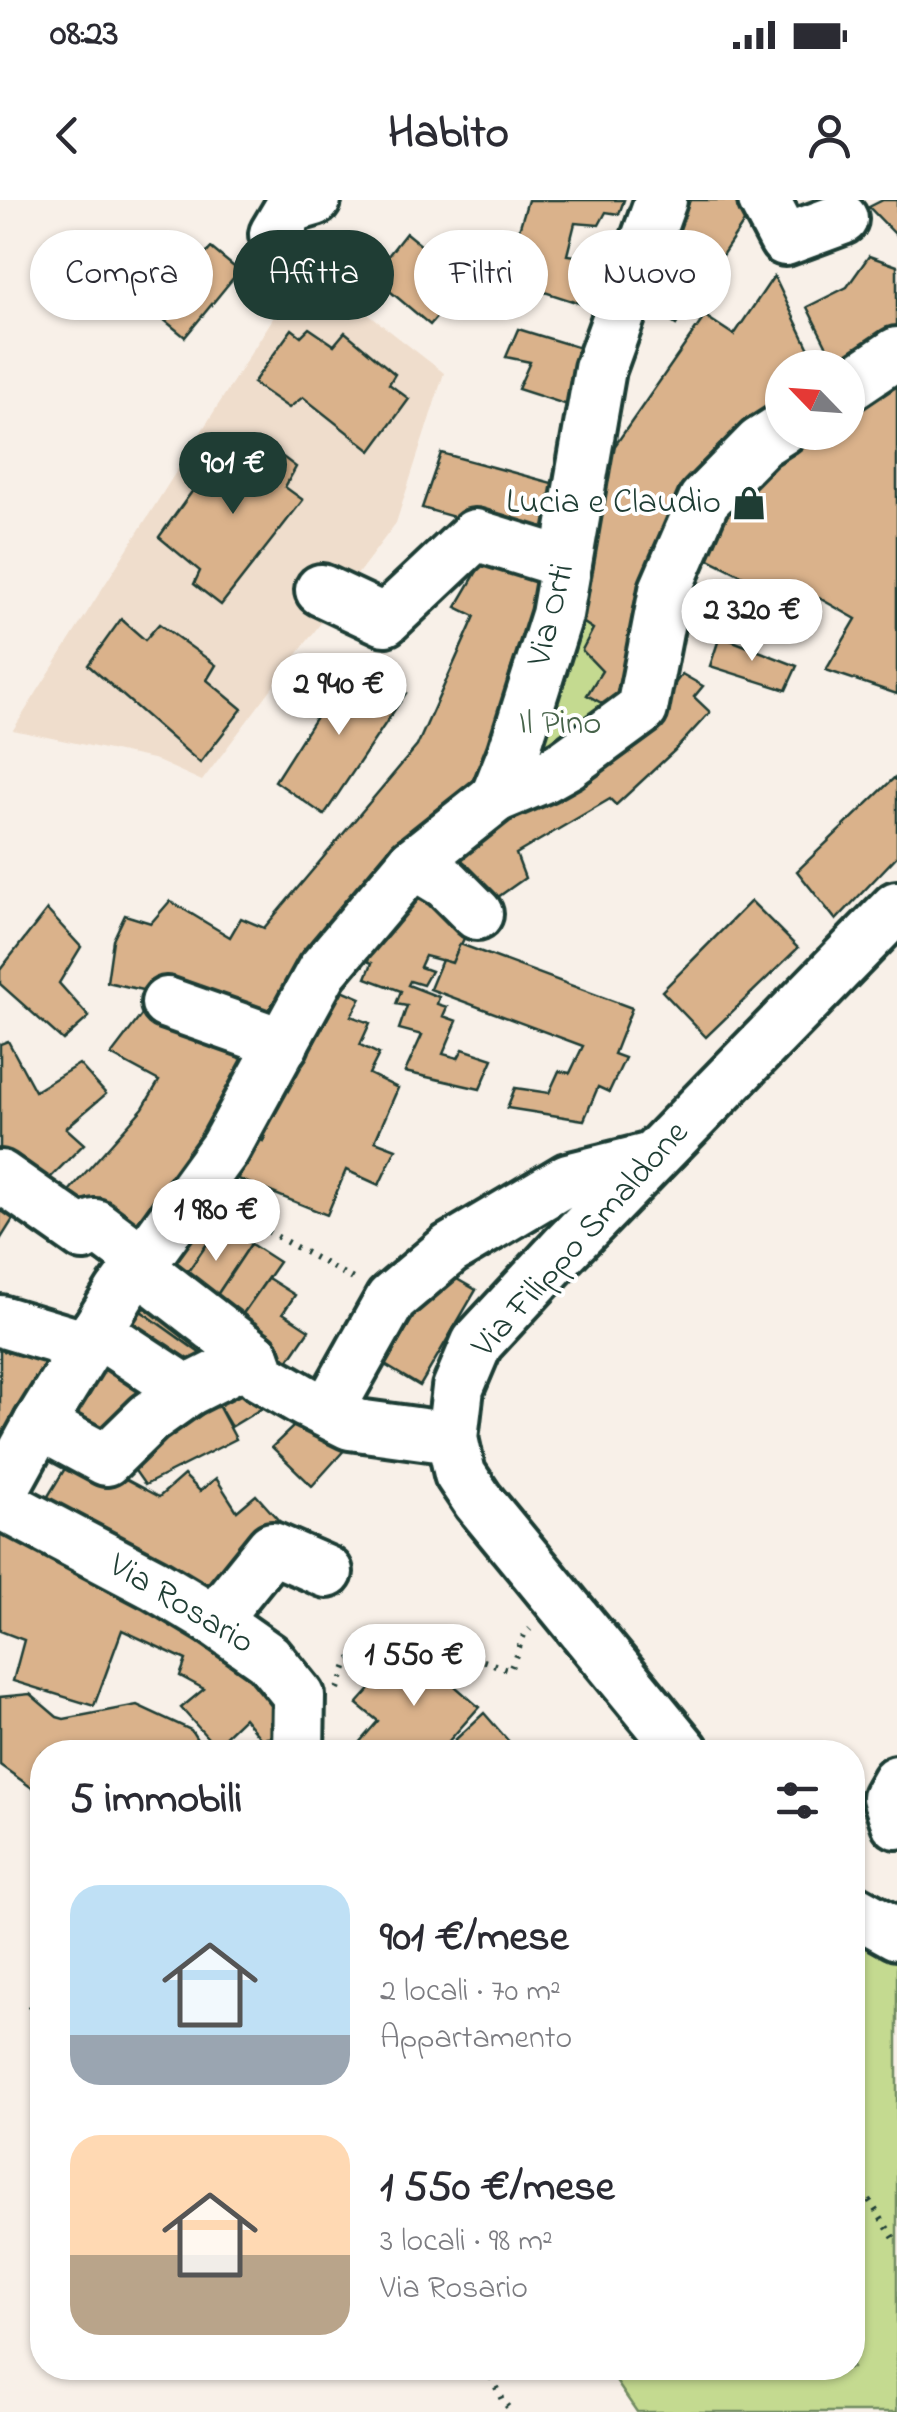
<!DOCTYPE html>
<html lang="it">
<head>
<meta charset="utf-8">
<style>
	:root { --surface:#fff; --page:#f7f7f7; --text:#2b2b33; --muted:#7c7c81; --accent:#1f3d34 }
	body { margin:0; font-family:"Indie Flower",sans-serif; background:var(--page); color:var(--text); height:100vh; display:flex; flex-direction:column; font-size:38px; white-space:nowrap }
	* { box-sizing:border-box; margin:0 }
	p { font-size:32px; color:var(--muted) }
	.icon { flex:none; width:55px; height:55px; fill:none; stroke:currentColor; stroke-width:2; stroke-linecap:round; stroke-linejoin:round }
	.map { position:relative; flex:1; overflow:hidden }
	.panel { position:absolute; left:30px; top:1540px; width:835px; height:640px; display:flex; flex-direction:column; background:var(--surface); border-radius:40px; box-shadow:0 2px 8px #0004 }
	.panel>* { flex:none }
	.top-card { position:absolute; left:30px; top:30px; width:838px; height:90px; display:flex; gap:20px }
	.needle { width:65px; rotate:295deg }
	.tools { position:absolute; left:765px; top:150px; display:grid; gap:20px }
	.tools a { display:grid; place-items:center; width:100px; height:100px; border-radius:50%; background:var(--surface); box-shadow:0 2px 8px #0004; font-size:50px }
	.price { position:absolute; translate:-50% -85px; padding:0 22px; border-radius:35px; background:#fff; color:#222; font-size:32px; line-height:65px; filter:drop-shadow(0 2px 5px #0008) }
	.price::after { content:''; position:absolute; left:50%; top:60px; width:30px; height:22px; margin-left:-15px; background:inherit; clip-path:polygon(0 0,100% 0,50% 100%) }
	.price.selected { background:var(--accent); color:#fff }
	ul { padding:0; list-style:none }
	li { display:flex; align-items:center; gap:30px; height:250px; padding:0 40px }
	li span { display:grid; place-items:center; flex:none; width:280px; height:200px; border-radius:30px; color:#555 }
	li>.icon { margin-inline-start:auto }
	span .icon { width:120px; height:120px; fill:#fffc; stroke-width:1 }
	li b { font-size:42px }
	h2 { display:flex; justify-content:space-between; align-items:center; height:120px; padding:0 40px; font-size:42px }
	.pill { padding:0 35px; border-radius:45px; background:var(--surface); box-shadow:0 2px 8px #0004; font-size:35px; line-height:90px }
	.pill.selected { background:var(--accent); color:#fff }
	.status { display:flex; justify-content:space-between; align-items:center; height:70px; padding:0 50px; background:var(--surface); direction:ltr }
	.status svg { height:28px; fill:currentColor }
	header { display:flex; justify-content:space-between; align-items:center; height:130px; padding:0 40px; background:var(--surface); font-size:45px; font-weight:800 }
	.map>svg:first-child { display:block }
	.built { fill:#efddcc }
	.green { fill:#c4da90; stroke:#728c62; stroke-width:2.5 }
	.building { fill:#dab28b; stroke:#1f3d34; stroke-width:2.5 }
	.lines { fill:none; stroke-linecap:round; stroke-linejoin:round }
	.minor-casing { stroke:#1f3d34; stroke-width:58 }
	.path { stroke:#1f3d34; stroke-width:6; stroke-dasharray:2.5 8; stroke-linecap:butt }
	.minor { stroke:#fff; stroke-width:50 }
	.labels { text-anchor:middle; dominant-baseline:central; stroke-width:8; stroke-linejoin:round; paint-order:stroke }
	.poi-label { font-size:35px; fill:#1f3d34; stroke:#fff; text-anchor:end }
	.street-label { font-size:35px; fill:#1f3d34; stroke:#fff }
	.park-label { font-size:35px; fill:#48644b; stroke:#fff }
</style>
</head>
<body>
<div class="status"><b>08:23</b><svg viewBox="0 0 49 12"><path d="M0 12V9h3v3zM5 12V6h3v6zM10 12V3h3v9zM15 12V0h3v12zM26 1h20v11H26zM47 4h2v5h-2z"/></svg></div>
<header><svg class="icon" aria-label="back" viewBox="0 0 24 24"><path d="M15 5l-7 7 7 7"/></svg>Habito<svg class="icon" aria-label="person" viewBox="0 0 24 24"><circle cx="12" cy="8" r="4"/><path d="M4 21q1-7 8-7t8 7"/></svg></header>
<div class="map">
<svg width="897" height="2212" viewBox="0 0 897 2212">
	<rect width="100%" height="100%" fill="#f8f0e8"/>
	<filter id="ink" filterUnits="userSpaceOnUse"><feTurbulence type="fractalNoise" baseFrequency=".01" numOctaves="2"/><feDisplacementMap in="SourceGraphic" scale="20" xChannelSelector="R" yChannelSelector="G"/><feConvolveMatrix kernelMatrix="1 2 1 2 8 2 1 2 1" color-interpolation-filters="sRGB"/></filter>
	<g filter="url(#ink)">
		<polygon class="built" points="306,66 444,173 396,323 202,581 153,559 13,530"/>
		<g class="green">
			<polygon points="581,421 593,429 583,450 602,471 587,495 620,513 567,564 513,554"/>
			<polygon points="853,1719 897,1754 897,2212 637,2212 607,2168 852,2168"/>
		</g>
		<g class="building">
			<polygon points="528,0 624,0 619,14 606,12 599,25 575,23 567,55 588,57 579,77 602,85 597,109 504,79"/>
			<polygon points="690,0 751,0 754,7 676,125 648,106"/>
			<polygon points="883,0 897,0 897,36 869,7"/>
			<polygon points="406,33 466,82 430,125 372,76"/>
			<polygon points="211,48 239,71 185,137 157,114"/>
			<polygon points="869,56 897,66 897,127 878,148 836,165 807,107 847,87"/>
			<polygon points="774,76 818,168 782,168 782,204 730,242 684,283 654,351 648,419 620,513 587,495 602,471 582,450 593,429 581,421 614,247 705,116 734,135"/>
			<polygon points="309,128 334,145 345,132 395,174 389,184 409,199 371,251 303,197 289,208 253,183 292,129 301,136"/>
			<polygon points="518,129 597,153 580,209 518,189 530,162 506,157"/>
			<polygon points="897,175 897,494 826,470 856,419 819,398 807,408 693,351 795,232 848,232 848,200"/>
			<polygon points="263,242 296,267 285,287 303,300 221,405 194,384 200,371 159,337 220,253 254,253"/>
			<polygon points="441,253 563,286 546,343 422,308"/>
			<polygon points="490,349 547,369 511,469 479,594 270,836 173,797 107,782 113,740 125,715 151,723 170,701 230,737 241,718 264,728 417,546 475,416 456,407"/>
			<polygon points="121,419 145,440 159,424 216,465 207,480 242,509 200,563 88,465"/>
			<polygon points="720,436 797,466 786,490 710,466"/>
			<polygon points="349,465 406,493 324,615 275,581"/>
			<polygon points="682,474 703,486 694,497 710,512 674,551 616,605 610,599 516,654 525,678 481,709 433,660 661,502"/>
			<polygon points="894,578 897,581 897,656 836,720 797,671"/>
			<polygon points="408,689 474,718 452,763 425,756 420,767 431,771 423,785 410,781 408,785 439,797 437,804 447,807 443,816 457,821 443,854 458,858 463,849 493,859 480,889 405,872 422,835 399,829 407,806 396,804 401,791 366,778 372,763 349,754"/>
			<polygon points="751,701 798,748 706,837 662,791"/>
			<polygon points="47,710 81,747 59,783 89,817 63,840 0,784 0,770"/>
			<polygon points="460,744 632,808 614,854 625,858 609,892 598,887 584,920 507,908 515,888 549,893 559,871 570,873 583,846 430,789 442,760 452,763"/>
			<polygon points="328,784 361,798 351,816 370,823 360,845 379,854 369,874 398,888 375,941 396,949 379,985 346,970 327,1015 231,976 241,931 263,941 265,937 257,933"/>
			<polygon points="143,813 178,830 268,843 130,1045 53,1009 143,908 159,881 111,855"/>
			<polygon points="8,841 35,891 79,864 106,894 66,928 84,944 39,989 0,953 0,844"/>
			<polygon points="0,997 20,1008 0,1040"/>
			<polygon points="190,1007 221,1024 180,1083 148,1066"/>
			<polygon points="221,1024 251,1044 211,1104 180,1083"/>
			<polygon points="251,1044 279,1062 238,1121 211,1104"/>
			<polygon points="441,1070 476,1090 420,1186 385,1165"/>
			<polygon points="141,1073 216,1131 201,1154 124,1099"/>
			<polygon points="268,1078 295,1095 283,1113 309,1130 286,1164 233,1128"/>
			<polygon points="124,1099 201,1154 182,1181 104,1129"/>
			<polygon points="0,1129 74,1152 0,1256"/>
			<polygon points="99,1136 167,1190 107,1253 49,1216"/>
			<polygon points="252,1175 269,1204 231,1227 214,1198"/>
			<polygon points="214,1198 236,1239 145,1285 124,1255"/>
			<polygon points="276,1200 357,1236 312,1286 272,1247 293,1227"/>
			<polygon points="75,1252 159,1297 184,1275 200,1291 216,1278 237,1311 256,1295 281,1323 219,1406 39,1311"/>
			<polygon points="0,1309 263,1460 291,1534 261,1539 244,1518 215,1546 181,1508 204,1489 180,1476 186,1460 122,1430 94,1506 13,1481 24,1440 0,1431"/>
			<polygon points="409,1446 479,1507 439,1552 351,1552 378,1521 357,1504"/>
			<polygon points="30,1494 57,1517 64,1519 137,1505 191,1530 205,1552 42,1552 42,1595 0,1565 0,1497"/>
			<polygon points="484,1513 518,1552 464,1552 455,1540"/>
		</g>
		<g class="lines">
			<g class="minor-casing">
				<g id="minor">
					<polyline points="764,0 785,40 842,19"/>
					<polyline points="275,34 291,7 315,0"/>
					<polyline points="848,186 897,153"/>
					<polyline points="321,390 385,420 475,335 566,363"/>
					<polyline points="496,597 513,554 557,415 600,169 661,0"/>
					<polyline points="413,663 446,683 477,714"/>
					<polyline points="167,803 283,844"/>
					<polyline points="0,976 84,1035 95,1025 143,1061"/>
					<polyline points="139,1068 254,1157 261,1176 308,1203 350,1224 452,1238"/>
					<polyline points="0,1121 87,1147"/>
					<polyline points="96,1131 187,1191"/>
					<polyline points="336,1197 391,1099 450,1049 568,979 652,958"/>
					<polyline points="39,1224 106,1260 149,1218 187,1191 254,1157"/>
					<polyline points="0,1288 6,1284 39,1224 120,1093 225,948 322,771 413,663 496,597 544,577 567,564 642,509 665,390 704,300 760,243 782,229"/>
					<polyline points="0,1303 154,1384 214,1420 268,1458 299,1496 298,1552"/>
					<polyline points="214,1420 272,1348 327,1372"/>
					<polyline points="684,1552 478,1301 460,1274 452,1238 458,1188 477,1143 565,1048 897,707"/>
					<polyline points="897,1581 888,1597 897,1623"/>
					<polyline points="852,1709 897,1734"/>
				</g>
			</g>
			<g class="path">
				<polyline points="231,1011 355,1080"/>
				<polyline points="338,1489 349,1460 397,1431 510,1470 524,1435 530,1429"/>
				<polyline points="42,1791 29,1800 34,1824 42,1827"/>
				<polyline points="852,1974 897,2043"/>
				<polyline points="487,2168 502,2200 512,2212"/>
			</g>
			<use href="#minor" class="minor"/>
		</g>
	</g>
	<defs>
		<g id="shop-bare" transform="scale(2.7)"><path d="M-5-2.5h2.3a2.7 3.5 0 0 1 5.4 0H5L5.5 6h-11ZM-1.5-2.5h3a1.5 2.3 0 0 0-3 0Z" fill="#1f3d34" stroke="#fff" stroke-width="2.5" paint-order="stroke"/></g>
	</defs>
	<g fill-rule="evenodd">
		<use href="#shop-bare" x="749" y="303"/>
	</g>
	<g class="labels">
		<g class="poi-label">
			<text x="721" y="303">Lucia e Claudio</text>
		</g>
		<g class="street-label">
			<text transform="translate(552 415) rotate(-76)">Via Orti</text>
			<text transform="translate(581 1040) rotate(-48)">Via Filippo Smaldone</text>
			<text transform="translate(181 1405) rotate(31)">Via Rosario</text>
		</g>
		<g class="park-label">
			<text x="560" y="524">Il Pino</text>
		</g>
	</g>
</svg>
<div class="tools">
<a><svg class="needle" viewBox="-14 -14 28 28"><path d="M0-13l5 13h-10z" fill="#e53935"/><path d="M0 13l5-13h-10z" fill="#7c7c81"/></svg></a>
</div>
<b class="price selected" style="left:233px;top:317px">901 €</b>
<b class="price" style="left:752px;top:464px">2 320 €</b>
<b class="price" style="left:339px;top:538px">2 940 €</b>
<b class="price" style="left:216px;top:1064px">1 980 €</b>
<b class="price" style="left:414px;top:1509px">1 550 €</b>
<div class="top-card">
<a class="pill">Compra</a>
<a class="pill selected">Affitta</a>
<a class="pill">Filtri</a>
<a class="pill">Nuovo</a>
</div>
<section class="panel">
<h2>5 immobili<svg class="icon" aria-label="filters" viewBox="0 0 24 24"><path d="M4 7h16M4 17h16"/><circle cx="9" cy="7" r="2"/><circle cx="15" cy="17" r="2"/></svg></h2>
<ul>
<li><span style="background:linear-gradient(#bfe0f5 75%,#9aa5b1 0)"><svg class="icon" aria-label="home" viewBox="0 0 24 24"><path d="M3 11l9-7 9 7M6 9v11h12V9"/></svg></span><div><b>901 €/mese</b><p>2 locali · 70 m²</p><p>Appartamento</p></div></li>
<li><span style="background:linear-gradient(#ffd9b3 60%,#b9a48a 0)"><svg class="icon" aria-label="home" viewBox="0 0 24 24"><path d="M3 11l9-7 9 7M6 9v11h12V9"/></svg></span><div><b>1 550 €/mese</b><p>3 locali · 98 m²</p><p>Via Rosario</p></div></li>
</ul>
</section>
</div>
</body>
</html>
